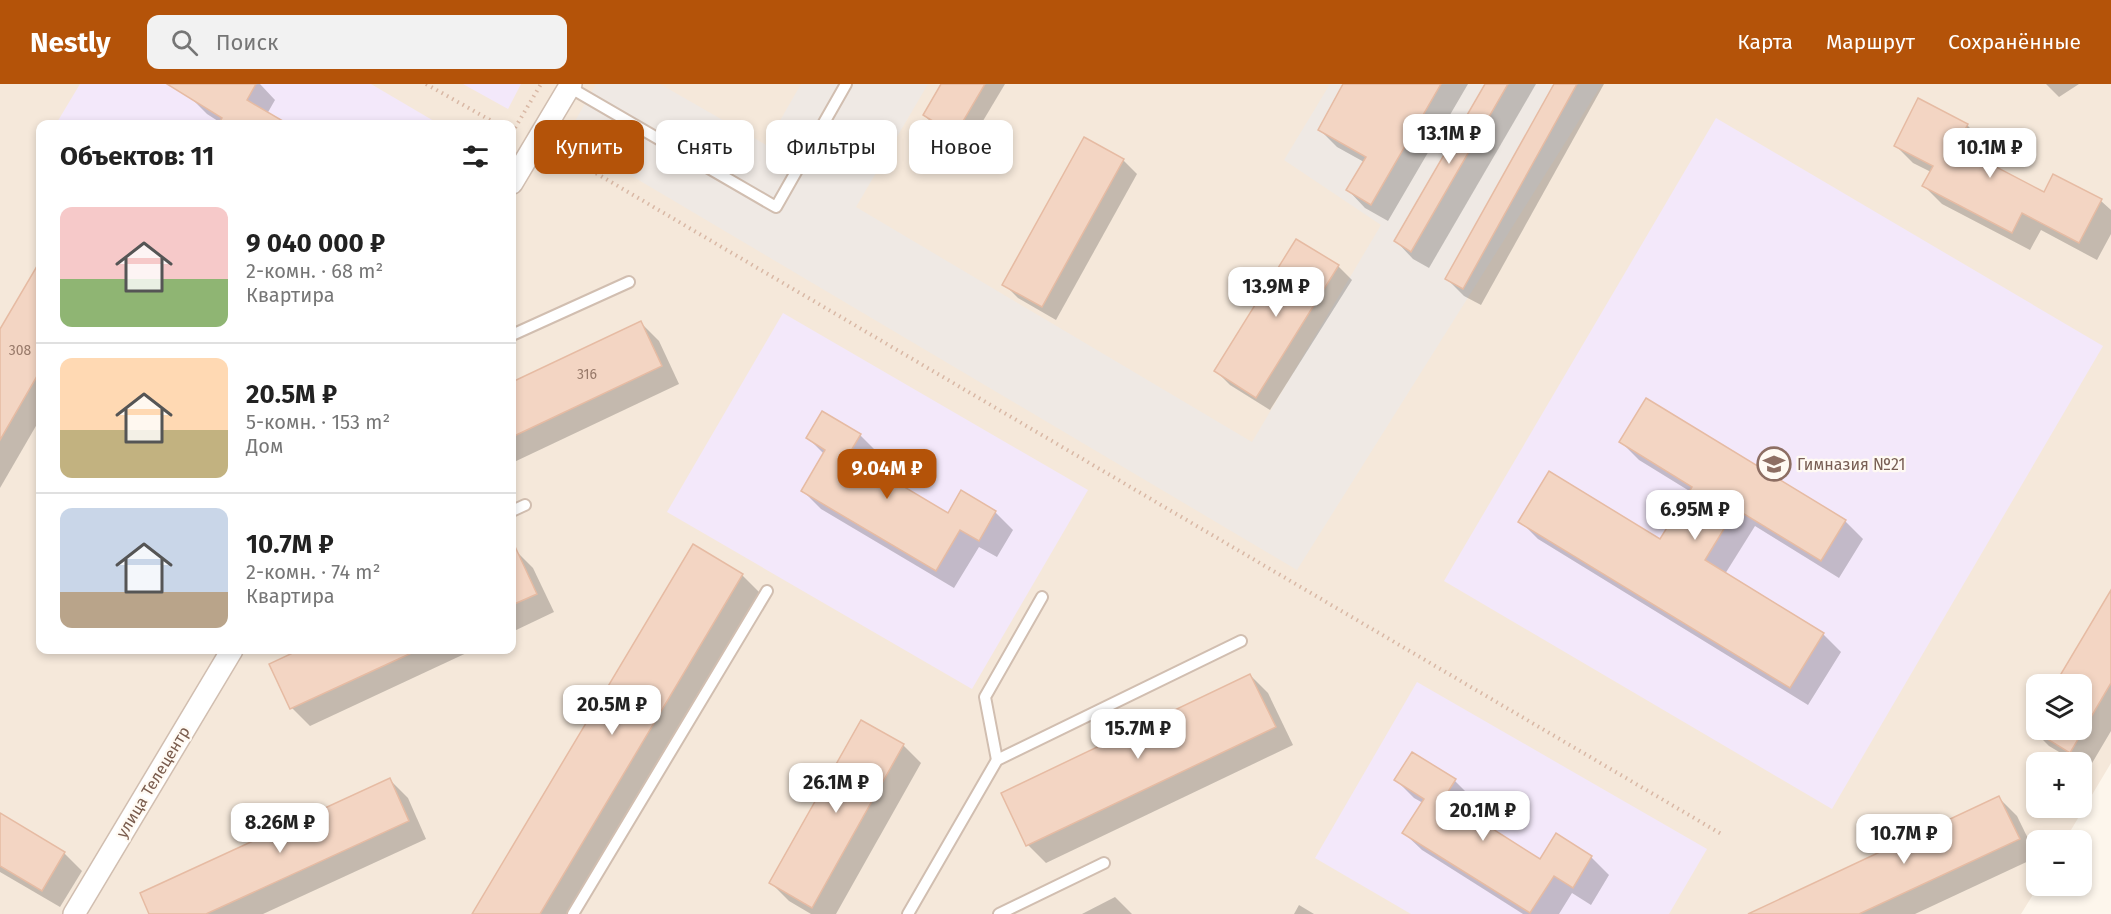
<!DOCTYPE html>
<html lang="ru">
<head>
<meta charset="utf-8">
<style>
	:root { --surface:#fff; --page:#f2f2f2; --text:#222; --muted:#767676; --line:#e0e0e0; --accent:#b45309 }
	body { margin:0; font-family:"Fira Sans",sans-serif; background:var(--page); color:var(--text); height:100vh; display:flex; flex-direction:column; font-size:22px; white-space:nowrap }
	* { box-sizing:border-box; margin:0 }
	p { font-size:20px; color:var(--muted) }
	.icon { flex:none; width:33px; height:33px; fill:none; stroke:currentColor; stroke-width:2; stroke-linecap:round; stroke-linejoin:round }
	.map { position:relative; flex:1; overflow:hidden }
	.sheet { position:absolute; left:36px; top:36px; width:480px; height:534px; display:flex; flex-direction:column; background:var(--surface); border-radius:12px; box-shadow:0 3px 9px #0003 }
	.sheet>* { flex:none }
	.top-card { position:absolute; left:534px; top:36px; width:570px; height:54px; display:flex; gap:12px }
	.buttons { position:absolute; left:2026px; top:590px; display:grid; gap:12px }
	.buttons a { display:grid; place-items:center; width:66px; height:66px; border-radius:12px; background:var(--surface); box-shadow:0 3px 9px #0003; font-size:30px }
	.price { position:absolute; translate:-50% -51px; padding:0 14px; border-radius:12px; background:#fff; color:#222; font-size:20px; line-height:39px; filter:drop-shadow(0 2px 3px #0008) }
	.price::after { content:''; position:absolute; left:50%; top:36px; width:18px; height:14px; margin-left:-9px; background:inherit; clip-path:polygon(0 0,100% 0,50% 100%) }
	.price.on { background:var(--accent); color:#fff }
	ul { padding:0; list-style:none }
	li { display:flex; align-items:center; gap:18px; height:150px; padding:0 24px }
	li+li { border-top:2px solid var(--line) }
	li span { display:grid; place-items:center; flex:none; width:168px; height:120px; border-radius:12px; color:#555 }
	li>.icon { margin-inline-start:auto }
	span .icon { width:72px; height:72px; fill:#fffc; stroke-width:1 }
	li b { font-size:26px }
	h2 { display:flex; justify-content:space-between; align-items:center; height:72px; padding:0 24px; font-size:26px }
	.chip { padding:0 21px; border-radius:12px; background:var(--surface); box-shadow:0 3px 9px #0003; font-size:21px; line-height:54px }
	.chip.on { background:var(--accent); color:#fff }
	header { display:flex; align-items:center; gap:36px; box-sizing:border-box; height:84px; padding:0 30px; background:var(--accent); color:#fff }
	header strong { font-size:28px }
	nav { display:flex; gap:33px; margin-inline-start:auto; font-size:21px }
	.search { width:420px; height:54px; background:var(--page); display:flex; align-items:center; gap:15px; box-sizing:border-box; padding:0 21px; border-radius:12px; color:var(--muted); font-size:22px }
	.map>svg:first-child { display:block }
	.residential { fill:#f5e8da; fill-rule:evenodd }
	.industrial { fill:#efe9e4 }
	.education { fill:#f3e8fa }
	.shadow { fill:#0003 }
	.building { fill:#f3d5c3; stroke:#e6bba3; stroke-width:1.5 }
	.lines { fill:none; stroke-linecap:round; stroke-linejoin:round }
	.service-casing { stroke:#d1beb0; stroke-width:14 }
	.minor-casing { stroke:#d1beb0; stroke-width:24 }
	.path { stroke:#d9b8a5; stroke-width:4; stroke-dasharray:1.5 4.5; stroke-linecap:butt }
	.service { stroke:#fff; stroke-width:10 }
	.minor { stroke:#fff; stroke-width:21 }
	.labels { text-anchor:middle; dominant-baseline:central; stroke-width:4.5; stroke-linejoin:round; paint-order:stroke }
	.number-label { font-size:14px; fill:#987a6a }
	.education-label { font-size:16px; fill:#785e54; stroke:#fffaf3; text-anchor:start }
	.street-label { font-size:16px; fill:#7a5c4d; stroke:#fffaf3 }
</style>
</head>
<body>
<header>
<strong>Nestly</strong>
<div class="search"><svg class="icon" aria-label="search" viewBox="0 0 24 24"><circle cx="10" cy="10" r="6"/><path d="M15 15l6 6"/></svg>Поиск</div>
<nav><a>Карта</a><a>Маршрут</a><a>Сохранённые</a></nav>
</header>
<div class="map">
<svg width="2111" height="830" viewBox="0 0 2111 830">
	<rect width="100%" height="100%" fill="#fdf6ec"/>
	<path class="residential" d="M0 0H2111V679L2065 756H2037V801H2039L2021 830H0ZM40 40H512V566H40ZM2037 600H2082V645H2037ZM2037 678H2082V723H2037Z"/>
	<polygon class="industrial" points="596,0 660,0 766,61 801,0 928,0 856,123 1252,358 1381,141 1284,76 1330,0 1602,0 1297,486 566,53"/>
	<g class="education">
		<polygon points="80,0 371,0 439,40 56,40"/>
		<polygon points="463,0 521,0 508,25"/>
		<polygon points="1716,34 2103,262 1832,725 1444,497"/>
		<polygon points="783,229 1088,406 972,605 667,428"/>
		<polygon points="1417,598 1707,765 1669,830 1411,830 1315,774"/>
	</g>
	<g class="shadow">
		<polygon points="196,0 260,0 275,16 267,30 285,40 220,40 221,39 207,30 189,12"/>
		<polygon points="943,0 1005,0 968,62 937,44 924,31"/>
		<polygon points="1345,0 1468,0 1388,137 1365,124 1348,106 1364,78 1337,63 1319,45"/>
		<polygon points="1487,0 1536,0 1429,184 1413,175 1396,157"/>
		<polygon points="1555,0 1604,0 1481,221 1464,212 1447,195"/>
		<polygon points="2046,0 2079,0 2059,13"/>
		<polygon points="1967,41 1985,59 1977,74 2045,110 2054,92 2101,117 2111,126 2111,150 2097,176 2041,146 2030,166 1942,120 1924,102 1931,88 1913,79 1895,61"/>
		<polygon points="1123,76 1137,90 1056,236 1018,214 1004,200"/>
		<polygon points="40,180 40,335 0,404 0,248"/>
		<polygon points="1338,182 1352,196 1270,326 1230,301 1216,287"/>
		<polygon points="641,239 659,257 679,300 512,379 512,300"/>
		<polygon points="822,329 860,351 878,369 869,384 948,431 995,428 1013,446 997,473 979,463 954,504 821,425 803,407 824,370 808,354"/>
		<polygon points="1621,358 1845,437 1863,455 1839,494 1755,442 1725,490 1823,550 1841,568 1808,621 1538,455 1520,437 1661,457 1691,408 1639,376"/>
		<polygon points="515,466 533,484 554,528 512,548 512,467"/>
		<polygon points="742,491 760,509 569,830 474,830"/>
		<polygon points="2111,509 2111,647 2088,686 2082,682 2082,678 2076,678 2049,662 2031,644 2037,633 2037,645 2082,645 2082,600 2057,600"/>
		<polygon points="302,566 473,566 310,642 292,624 271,580"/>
		<polygon points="1250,591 1268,609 1293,661 1046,779 1028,761 1003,709"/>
		<polygon points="903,661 921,679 836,830 811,830 789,817 771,799"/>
		<polygon points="390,696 408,714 426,755 263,830 151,830"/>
		<polygon points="1396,696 1455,697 1473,715 1464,729 1540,777 1557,751 1591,773 1609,791 1591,821 1572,809 1559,830 1523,830 1422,766 1404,749 1423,719 1414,714"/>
		<polygon points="1999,714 2017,732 2037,773 1915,830 1751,830"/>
		<polygon points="0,731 64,769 82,787 60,823 0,788"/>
		<polygon points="1115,813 1132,830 1082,830"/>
		<polygon points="1299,821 1314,830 1294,830"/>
	</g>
	<g class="building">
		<polygon points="167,0 256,0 247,16 288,40 218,40 222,34"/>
		<polygon points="941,0 985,0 955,51 923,31"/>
		<polygon points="1343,0 1441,0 1371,121 1346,106 1366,73 1318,46"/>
		<polygon points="1485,0 1508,0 1411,168 1394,157"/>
		<polygon points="1554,0 1577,0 1463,205 1445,195"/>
		<polygon points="1918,14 1968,40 1956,62 2044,108 2053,90 2102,115 2079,159 2022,129 2012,149 1922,102 1933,82 1894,62"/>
		<polygon points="1084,53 1124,75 1042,223 1002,201"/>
		<polygon points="1296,155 1339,181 1256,314 1214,287"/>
		<polygon points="40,177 40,287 0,356 0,245"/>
		<polygon points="641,237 662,282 512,353 512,298"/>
		<polygon points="1646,314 1846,436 1821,477 1736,425 1705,476 1824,549 1790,604 1518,438 1549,387 1660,455 1692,403 1619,358"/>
		<polygon points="822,327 861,350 849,370 948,429 961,406 996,427 979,457 960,446 936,487 801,407 825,366 806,354"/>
		<polygon points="512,456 537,510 512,521"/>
		<polygon points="693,460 743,490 540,830 472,830"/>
		<polygon points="2111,506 2111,599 2070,669 2031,645 2082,645 2082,600 2055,600"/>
		<polygon points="299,566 418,566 290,625 269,580"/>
		<polygon points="1250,590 1276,643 1026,762 1001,709"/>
		<polygon points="861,636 904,660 812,824 769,799"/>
		<polygon points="1412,668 1456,695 1444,714 1540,775 1556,749 1592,772 1573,804 1554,792 1530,829 1402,749 1424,715 1394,696"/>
		<polygon points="390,694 409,737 206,830 149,830 140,809"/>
		<polygon points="1999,712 2020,755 1859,830 1748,830"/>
		<polygon points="0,729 65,768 42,807 0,782"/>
	</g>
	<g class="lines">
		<g class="service-casing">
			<g id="service">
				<polyline points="569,3 776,123 846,0"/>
				<polyline points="512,251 629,198"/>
				<polyline points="512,427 525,421"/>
				<polyline points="997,676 985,613 1042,513"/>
				<polyline points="573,830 767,507"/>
				<polyline points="908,830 997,676 1241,557"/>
				<polyline points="999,830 1104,779"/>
			</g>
		</g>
		<g class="minor-casing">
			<g id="minor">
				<polyline points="512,99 571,0"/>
				<polyline points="74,830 232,566"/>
			</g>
		</g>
		<g class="path">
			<polyline points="426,0 497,40"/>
			<polyline points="512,49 541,0"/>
			<polyline points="565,71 1723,751"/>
		</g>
		<use href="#service" class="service"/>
		<use href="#minor" class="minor"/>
	</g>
	<defs>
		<g id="school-ring" transform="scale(1.725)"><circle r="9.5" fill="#fffaf3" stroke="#8d6e63" stroke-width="1.5"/><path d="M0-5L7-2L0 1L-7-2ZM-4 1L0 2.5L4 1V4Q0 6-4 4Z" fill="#8d6e63"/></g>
	</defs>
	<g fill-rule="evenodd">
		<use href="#school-ring" x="1774" y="380"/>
	</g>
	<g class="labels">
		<g class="number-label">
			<text x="20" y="266">308</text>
			<text x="587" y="290">316</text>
		</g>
		<g class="education-label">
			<text x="1797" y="380">Гимназия №21</text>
		</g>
		<g class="street-label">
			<text transform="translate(153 698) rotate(-59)">улица Телецентр</text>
		</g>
	</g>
</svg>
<div class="buttons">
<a><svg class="icon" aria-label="layers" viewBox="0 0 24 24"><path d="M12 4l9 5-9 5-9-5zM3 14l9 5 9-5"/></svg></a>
<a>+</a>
<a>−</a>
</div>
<b class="price" style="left:1449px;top:81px">13.1M ₽</b>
<b class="price" style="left:1990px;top:95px">10.1M ₽</b>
<b class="price" style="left:1276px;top:234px">13.9M ₽</b>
<b class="price on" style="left:887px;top:416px">9.04M ₽</b>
<b class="price" style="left:1695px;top:457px">6.95M ₽</b>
<b class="price" style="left:612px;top:652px">20.5M ₽</b>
<b class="price" style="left:1138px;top:676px">15.7M ₽</b>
<b class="price" style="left:836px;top:730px">26.1M ₽</b>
<b class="price" style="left:1483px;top:758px">20.1M ₽</b>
<b class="price" style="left:280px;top:770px">8.26M ₽</b>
<b class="price" style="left:1904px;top:781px">10.7M ₽</b>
<div class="top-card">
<a class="chip on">Купить</a>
<a class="chip">Снять</a>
<a class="chip">Фильтры</a>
<a class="chip">Новое</a>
</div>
<section class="sheet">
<h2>Объектов: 11<svg class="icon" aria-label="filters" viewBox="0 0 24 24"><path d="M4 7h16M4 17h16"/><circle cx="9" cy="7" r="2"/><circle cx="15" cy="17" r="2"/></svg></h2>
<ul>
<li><span style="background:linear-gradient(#f6c9c9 60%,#8fb573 0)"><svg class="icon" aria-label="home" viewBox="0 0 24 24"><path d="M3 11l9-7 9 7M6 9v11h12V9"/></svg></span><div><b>9 040 000 ₽</b><p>2-комн. · 68 m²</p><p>Квартира</p></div></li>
<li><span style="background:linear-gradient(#ffd9b3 60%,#c2b280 0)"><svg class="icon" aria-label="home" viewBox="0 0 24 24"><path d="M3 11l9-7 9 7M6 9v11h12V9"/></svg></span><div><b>20.5M ₽</b><p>5-комн. · 153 m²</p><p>Дом</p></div></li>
<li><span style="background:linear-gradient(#c9d6e8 70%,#b9a48a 0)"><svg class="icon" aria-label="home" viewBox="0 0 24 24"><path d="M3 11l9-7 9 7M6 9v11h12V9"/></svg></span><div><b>10.7M ₽</b><p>2-комн. · 74 m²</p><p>Квартира</p></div></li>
</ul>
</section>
</div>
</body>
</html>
